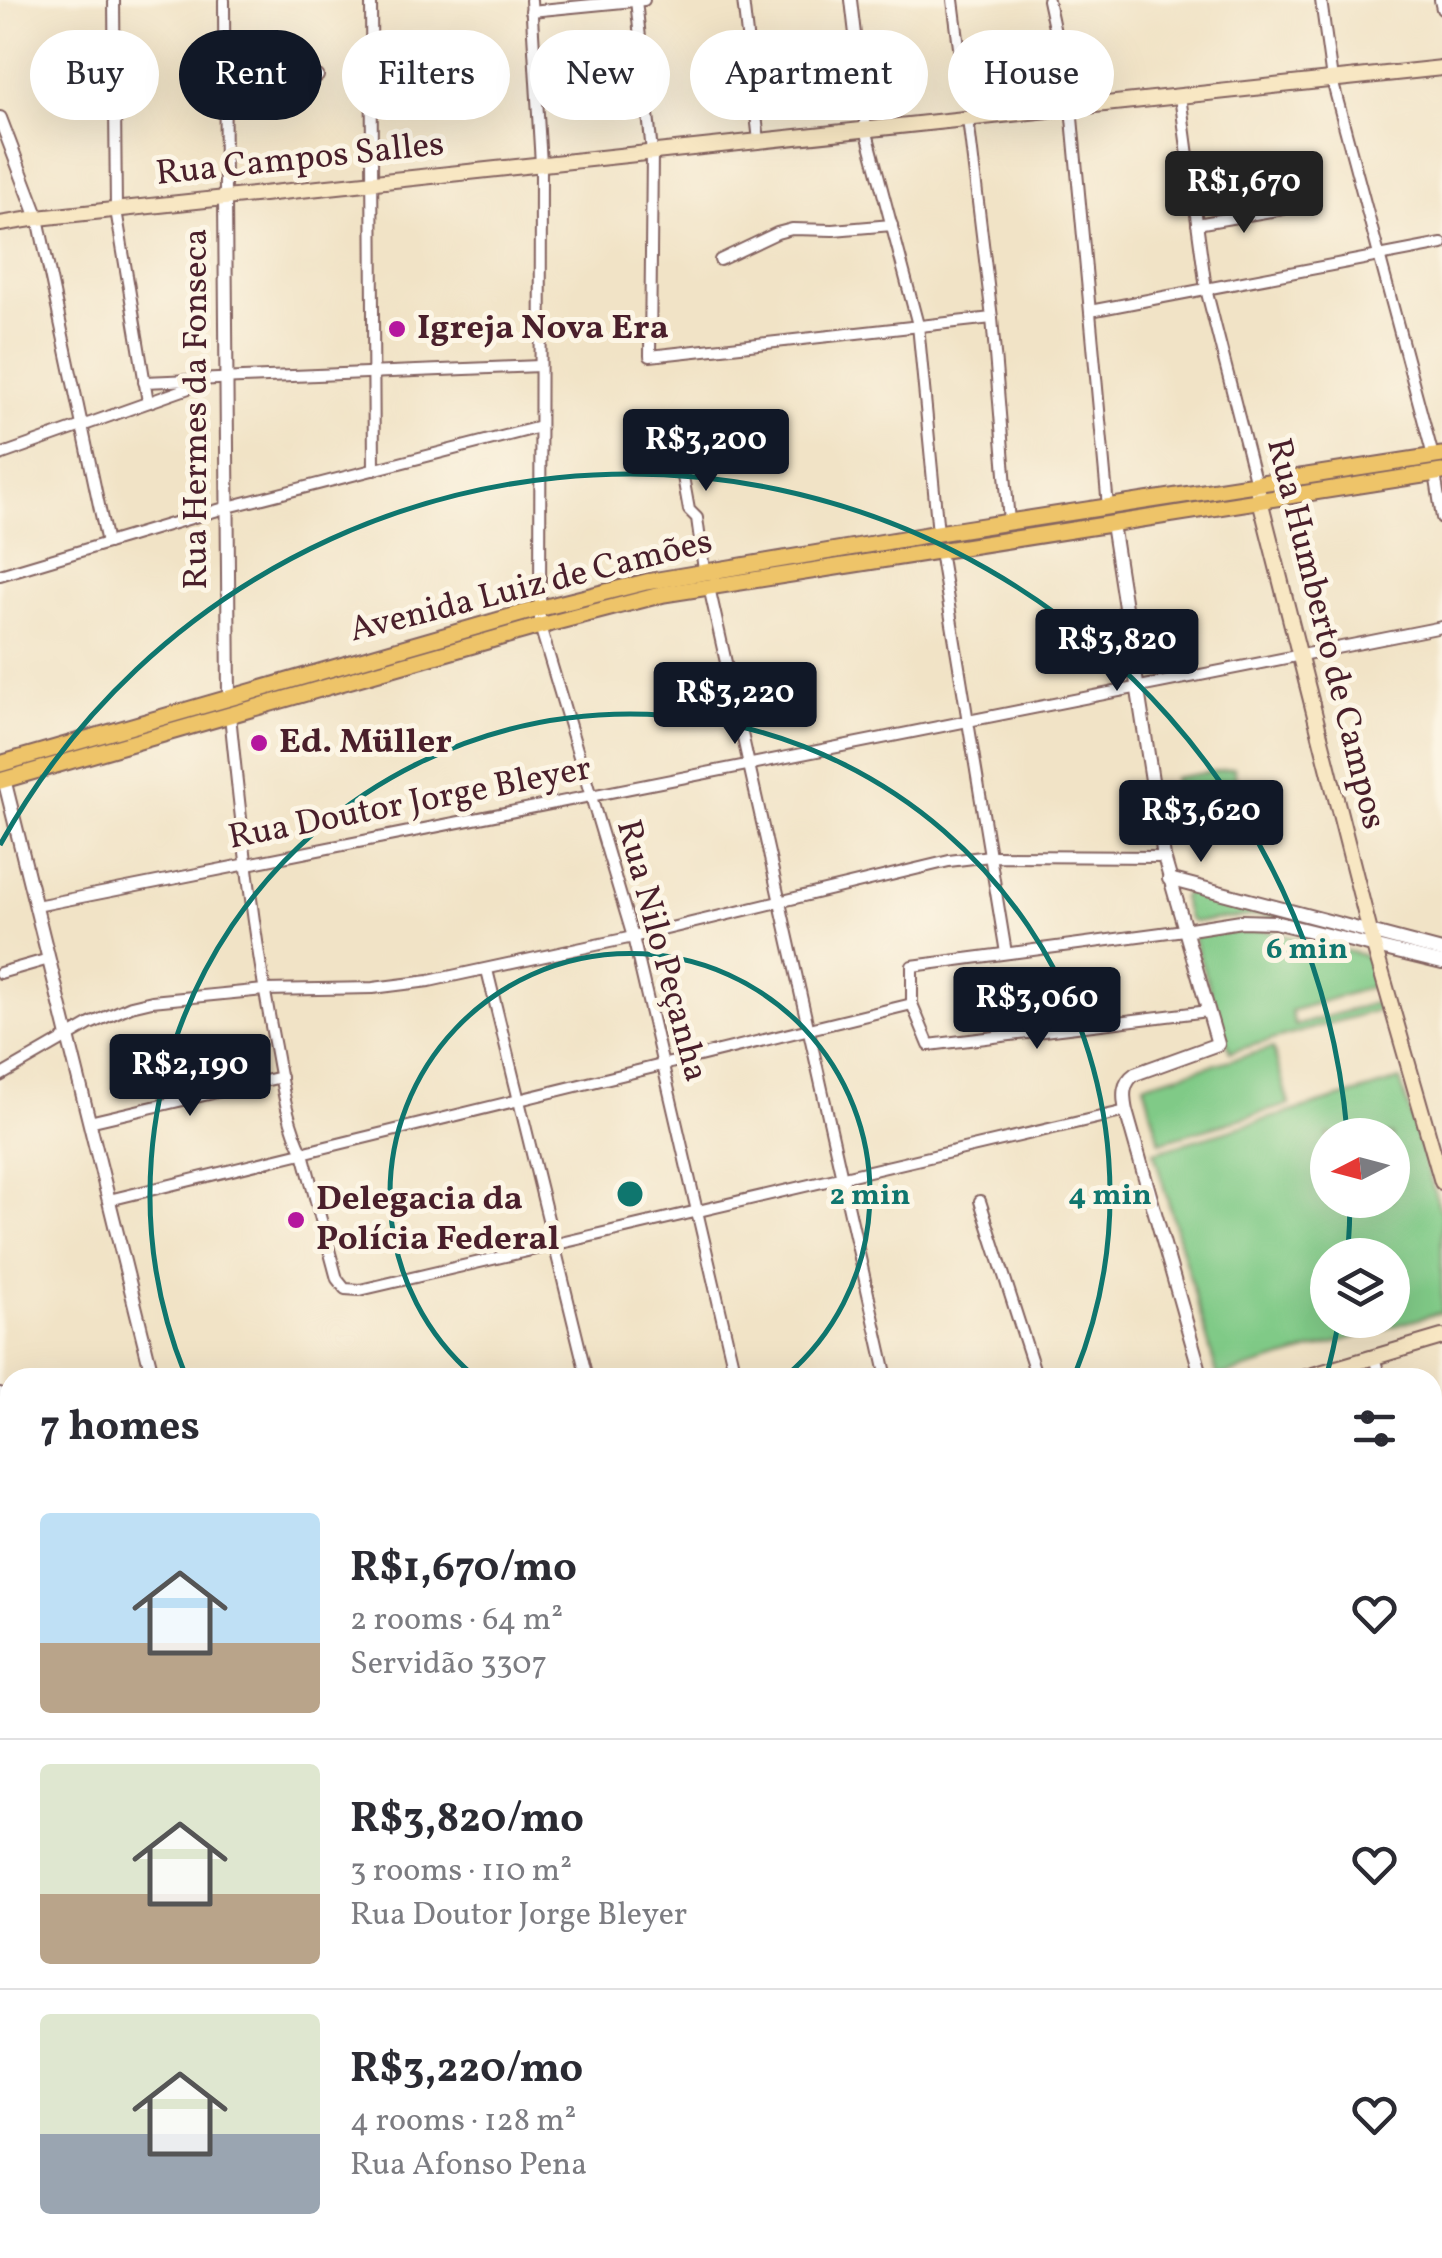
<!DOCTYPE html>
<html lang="en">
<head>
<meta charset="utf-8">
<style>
	:root { --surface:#fff; --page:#f7f7f7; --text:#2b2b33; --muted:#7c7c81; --line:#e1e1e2; --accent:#111827 }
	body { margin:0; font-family:Vollkorn,serif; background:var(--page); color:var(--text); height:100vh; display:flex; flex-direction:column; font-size:38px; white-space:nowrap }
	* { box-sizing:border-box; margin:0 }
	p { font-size:32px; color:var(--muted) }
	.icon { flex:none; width:55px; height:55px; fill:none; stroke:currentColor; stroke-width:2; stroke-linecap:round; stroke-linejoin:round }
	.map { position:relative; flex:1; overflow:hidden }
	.side { position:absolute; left:0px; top:1368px; width:1442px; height:892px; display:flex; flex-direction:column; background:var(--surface); border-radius:30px 30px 0 0; box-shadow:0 10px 40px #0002 }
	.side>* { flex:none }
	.banner { position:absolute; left:30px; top:30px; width:1382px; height:90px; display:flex; gap:20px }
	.needle { width:65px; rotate:264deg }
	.fabs { position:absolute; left:1310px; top:1118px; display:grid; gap:20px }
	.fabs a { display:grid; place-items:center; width:100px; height:100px; border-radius:50%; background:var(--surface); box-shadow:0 10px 40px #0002; font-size:50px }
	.price { position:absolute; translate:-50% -85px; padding:0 22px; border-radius:10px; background:var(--accent); color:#fff; font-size:32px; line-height:65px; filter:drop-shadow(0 2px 5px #0008) }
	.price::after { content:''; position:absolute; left:50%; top:60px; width:30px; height:22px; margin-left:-15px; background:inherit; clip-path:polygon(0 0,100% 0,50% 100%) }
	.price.on { background:#222; color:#fff }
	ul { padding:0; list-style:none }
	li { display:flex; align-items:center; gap:30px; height:250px; padding:0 40px }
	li+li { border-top:2px solid var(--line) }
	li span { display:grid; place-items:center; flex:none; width:280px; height:200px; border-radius:10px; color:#555 }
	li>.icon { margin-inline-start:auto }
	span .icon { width:120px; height:120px; fill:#fffc; stroke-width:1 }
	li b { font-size:42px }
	h2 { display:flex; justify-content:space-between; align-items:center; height:120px; padding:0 40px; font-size:42px }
	.tag { padding:0 35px; border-radius:45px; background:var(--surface); box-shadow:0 10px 40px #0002; font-size:35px; line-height:90px }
	.tag.on { background:var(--accent); color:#fff }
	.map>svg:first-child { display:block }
	.green { fill:#80ca87; stroke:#657459; stroke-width:2.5; fill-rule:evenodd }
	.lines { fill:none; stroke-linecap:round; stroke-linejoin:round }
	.river { stroke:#67b5e1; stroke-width:18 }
	.minor-casing { stroke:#846461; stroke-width:14 }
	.tertiary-casing { stroke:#846461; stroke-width:16 }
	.secondary-casing { stroke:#846461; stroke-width:18 }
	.primary-casing { stroke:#846461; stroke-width:19 }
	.minor { stroke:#fff; stroke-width:10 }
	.tertiary { stroke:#fff; stroke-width:12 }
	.secondary { stroke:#f8e7c3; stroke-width:14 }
	.primary { stroke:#eec469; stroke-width:15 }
	.ring { fill:none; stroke:#0f766e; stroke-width:5 }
	.poi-dot { fill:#b5179e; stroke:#fcf5e5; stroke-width:4 }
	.labels { text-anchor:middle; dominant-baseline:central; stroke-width:10; stroke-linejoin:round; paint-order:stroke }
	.street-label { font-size:35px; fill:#4a1f2b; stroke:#fcf5e5 }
	.poi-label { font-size:35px; font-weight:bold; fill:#4a1f2b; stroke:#fcf5e5; text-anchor:start }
	.centre { fill:#0f766e; stroke:#fcf5e5; stroke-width:5 }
	.ring-label { font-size:30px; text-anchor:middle; font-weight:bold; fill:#0f766e; stroke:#fcf5e5; stroke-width:10; stroke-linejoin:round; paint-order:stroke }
</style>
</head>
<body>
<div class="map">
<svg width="1442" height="2258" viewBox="0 0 1442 2258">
	<rect width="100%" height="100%" fill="#fcf5e5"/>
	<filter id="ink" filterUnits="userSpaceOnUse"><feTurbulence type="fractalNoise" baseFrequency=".01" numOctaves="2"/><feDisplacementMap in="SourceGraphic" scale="20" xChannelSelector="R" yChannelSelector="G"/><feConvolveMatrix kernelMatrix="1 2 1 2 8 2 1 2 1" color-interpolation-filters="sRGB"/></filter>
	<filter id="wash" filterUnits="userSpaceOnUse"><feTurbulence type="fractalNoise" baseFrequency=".0048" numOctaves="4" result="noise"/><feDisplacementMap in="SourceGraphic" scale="40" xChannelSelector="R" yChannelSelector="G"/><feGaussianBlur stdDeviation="2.25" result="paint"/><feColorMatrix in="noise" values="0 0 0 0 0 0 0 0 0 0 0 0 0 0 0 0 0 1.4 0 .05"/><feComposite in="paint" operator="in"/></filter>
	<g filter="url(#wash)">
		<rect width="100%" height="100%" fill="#f1e3c6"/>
		<g class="green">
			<polygon points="1163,505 1150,510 692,581 553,612 627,589"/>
			<polygon points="519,621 518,624 483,635 20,768 53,758 78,747"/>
			<polygon points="1234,768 1239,797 1179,807 1174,778"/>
			<polygon points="1187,892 1367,936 1365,941 1260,915 1193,922 1188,918 1182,898"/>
			<path d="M1263 930 1371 957 1385 1008 1230 1052 1192 935ZM1374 986 1378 1002 1295 1026 1291 1011Z"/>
			<polygon points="1273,1048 1289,1105 1160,1142 1144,1084"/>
			<path d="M1400 1080 1442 1217V1312L1218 1377 1154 1152ZM1328 1135H1392V1200H1328ZM1328 1255H1392V1320H1328Z"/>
		</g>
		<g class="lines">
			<g class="river">
				<polyline points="0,2029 10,2030"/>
				<polyline points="1120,2250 1125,2258"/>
			</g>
		</g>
	</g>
	<g filter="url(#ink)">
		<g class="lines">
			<g class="minor-casing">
				<g id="minor">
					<polyline points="114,0 116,210 148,402"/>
					<polyline points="224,0 225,198"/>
					<polyline points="371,0 374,470"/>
					<polyline points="531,0 541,164 540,626 633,937 736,1378"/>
					<polyline points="636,0 652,152 650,356 992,318"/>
					<polyline points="743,0 759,141"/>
					<polyline points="851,0 866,129 918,325 938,533"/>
					<polyline points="953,0 960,55"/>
					<polyline points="1048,0 1071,107 1108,507"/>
					<polyline points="1321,0 1332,80 1433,456"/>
					<polyline points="1440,0 1442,9"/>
					<polyline points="531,11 644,0"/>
					<polyline points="225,86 318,76"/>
					<polyline points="1180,96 1206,289 1256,484"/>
					<polyline points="968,119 992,318 1009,522"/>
					<polyline points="38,218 107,543"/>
					<polyline points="1197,224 1283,209"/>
					<polyline points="720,260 777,233 792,229 833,230 892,225"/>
					<polyline points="1090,311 1442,244"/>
					<polyline points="144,382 540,366"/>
					<polyline points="673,421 689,510 697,518 704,570"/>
					<polyline points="0,455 203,383"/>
					<polyline points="1435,473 1442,518"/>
					<polyline points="940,551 1006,953"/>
					<polyline points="0,575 228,507 540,427"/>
					<polyline points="709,587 887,1378"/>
					<path d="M230 715C241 824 253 933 274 1042 281 1078 286 1120 303 1153L337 1279 345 1289 360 1290 1126 1111"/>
					<polyline points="36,906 1442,627"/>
					<polyline points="1184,930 912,966 912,1004 929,1045 1208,1011"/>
					<polyline points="487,970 587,1378"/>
					<polyline points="0,973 49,959"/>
					<polyline points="0,1076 90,1024 131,1006 152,1001 264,990 373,988 429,981 633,937 949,861 990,856 1164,857"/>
					<polyline points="89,1122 281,1077"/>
					<polyline points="109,1200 912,1004"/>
					<polyline points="980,1201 1037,1378"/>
					<polyline points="1374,1357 1380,1378"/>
					<polyline points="0,1393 10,1428"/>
					<polyline points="0,1492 10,1489"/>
					<polyline points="1432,1559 1442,1556"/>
					<polyline points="1432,1728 1442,1728"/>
					<polyline points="1432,1925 1442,1925"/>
					<polyline points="0,2084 10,2092"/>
					<polyline points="1432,2124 1442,2125"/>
					<polyline points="0,2232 10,2241"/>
					<polyline points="22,2250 32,2258"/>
					<polyline points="227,2250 239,2258"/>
					<polyline points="427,2250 440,2258"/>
					<polyline points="135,2258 141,2250"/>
					<polyline points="297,2258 305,2250"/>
					<polyline points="586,2258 594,2250"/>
					<polyline points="1058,2258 1059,2250"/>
					<polyline points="1396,2258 1396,2250"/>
				</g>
			</g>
			<g class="tertiary-casing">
				<g id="tertiary">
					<polyline points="0,118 38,218"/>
					<polyline points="225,198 229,698"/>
					<path d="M1112 524 1164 857 1218 1044 1135 1074C1122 1083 1123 1096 1126 1111L1202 1378"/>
					<polyline points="4,779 153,1378"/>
					<polyline points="1169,879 1442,951"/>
					<polyline points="1184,930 1241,921 1274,922 1442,963"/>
				</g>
			</g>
			<g class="secondary-casing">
				<g id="secondary">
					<polyline points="0,224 38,218 1442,68"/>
					<polyline points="1258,492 1370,932 1442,1182"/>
					<polyline points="1303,1378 1442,1337"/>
					<polyline points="1247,2258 1247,2250"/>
				</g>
			</g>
			<g class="primary-casing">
				<g id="primary">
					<polyline points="0,764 538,609 646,582 938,533 1442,455"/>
					<polyline points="0,781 529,629 664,594 1442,472"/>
					<polyline points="0,1682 10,1688"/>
					<polyline points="0,1707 10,1713"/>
					<polyline points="838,2250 850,2258"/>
					<polyline points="867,2250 879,2258"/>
				</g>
			</g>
			<use href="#minor" class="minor"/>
			<use href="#tertiary" class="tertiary"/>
			<use href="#secondary" class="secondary"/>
			<use href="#primary" class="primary"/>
		</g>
	</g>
	<g class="ring">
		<path d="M474 1376A240 240 0 1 1 786 1376"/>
		<path d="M185 1374A480 480 0 1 1 1075 1374"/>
		<path d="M1350 1200A720 720 0 0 1 1348 1250M1338 1325A720 720 0 0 1 1327 1374M0 845A720 720 0 0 1 1347 1131"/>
	</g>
	<g class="poi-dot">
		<circle cx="397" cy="329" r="10"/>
		<circle cx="259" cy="743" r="10"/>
		<circle cx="296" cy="1220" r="10"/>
	</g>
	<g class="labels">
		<g class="street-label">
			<text transform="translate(300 160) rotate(-6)">Rua Campos Salles</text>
			<text transform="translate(197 409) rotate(-90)">Rua Hermes da Fonseca</text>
			<text transform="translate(531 587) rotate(-14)">Avenida Luiz de Camões</text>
			<text transform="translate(1325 634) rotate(76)">Rua Humberto de Campos</text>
			<text transform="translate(410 804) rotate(-11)">Rua Doutor Jorge Bleyer</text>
			<text transform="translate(661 951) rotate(75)">Rua Nilo Peçanha</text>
		</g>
		<g class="poi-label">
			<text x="417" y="329">Igreja Nova Era</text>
			<text x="279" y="743">Ed. Müller</text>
			<text x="316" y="1200">Delegacia da<tspan x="316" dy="40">Polícia Federal</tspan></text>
		</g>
	</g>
	<circle cx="630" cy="1194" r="15" class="centre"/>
	<g class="ring-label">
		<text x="1307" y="958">6 min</text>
		<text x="870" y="1204">2 min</text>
		<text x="1110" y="1204">4 min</text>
	</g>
</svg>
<div class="fabs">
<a><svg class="needle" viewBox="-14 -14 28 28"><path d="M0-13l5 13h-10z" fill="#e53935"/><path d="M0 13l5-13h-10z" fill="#7c7c81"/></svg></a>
<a><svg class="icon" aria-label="layers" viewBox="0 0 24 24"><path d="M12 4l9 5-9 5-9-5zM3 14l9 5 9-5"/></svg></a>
</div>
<b class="price on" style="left:1244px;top:236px">R$1,670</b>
<b class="price" style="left:706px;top:494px">R$3,200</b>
<b class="price" style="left:1117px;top:694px">R$3,820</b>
<b class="price" style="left:735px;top:747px">R$3,220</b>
<b class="price" style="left:1201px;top:865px">R$3,620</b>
<b class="price" style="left:1037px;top:1052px">R$3,060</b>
<b class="price" style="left:190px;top:1119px">R$2,190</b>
<div class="banner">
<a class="tag">Buy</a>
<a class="tag on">Rent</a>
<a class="tag">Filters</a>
<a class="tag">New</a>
<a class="tag">Apartment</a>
<a class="tag">House</a>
</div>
<section class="side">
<h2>7 homes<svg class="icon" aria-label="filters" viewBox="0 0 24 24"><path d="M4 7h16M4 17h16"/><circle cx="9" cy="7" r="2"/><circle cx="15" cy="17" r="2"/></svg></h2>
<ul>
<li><span style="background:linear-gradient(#bfe0f5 65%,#b9a48a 0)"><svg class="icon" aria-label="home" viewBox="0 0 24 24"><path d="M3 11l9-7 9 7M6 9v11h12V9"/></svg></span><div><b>R$1,670/mo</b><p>2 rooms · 64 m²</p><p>Servidão 3307</p></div><svg class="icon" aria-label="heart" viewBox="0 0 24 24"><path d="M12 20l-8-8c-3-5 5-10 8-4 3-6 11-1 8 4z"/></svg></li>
<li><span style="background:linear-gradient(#dfe7d0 65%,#b9a48a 0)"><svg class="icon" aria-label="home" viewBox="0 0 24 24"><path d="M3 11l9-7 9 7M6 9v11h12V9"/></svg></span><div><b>R$3,820/mo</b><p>3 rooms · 110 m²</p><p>Rua Doutor Jorge Bleyer</p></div><svg class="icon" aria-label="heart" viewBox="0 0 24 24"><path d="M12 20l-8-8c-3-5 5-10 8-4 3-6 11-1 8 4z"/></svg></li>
<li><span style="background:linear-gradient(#dfe7d0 60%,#9aa5b1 0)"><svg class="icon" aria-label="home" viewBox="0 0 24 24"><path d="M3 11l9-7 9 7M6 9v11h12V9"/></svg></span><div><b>R$3,220/mo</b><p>4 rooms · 128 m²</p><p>Rua Afonso Pena</p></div><svg class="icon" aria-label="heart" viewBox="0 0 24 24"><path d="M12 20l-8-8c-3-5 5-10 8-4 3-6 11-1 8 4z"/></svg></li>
</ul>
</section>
</div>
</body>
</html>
